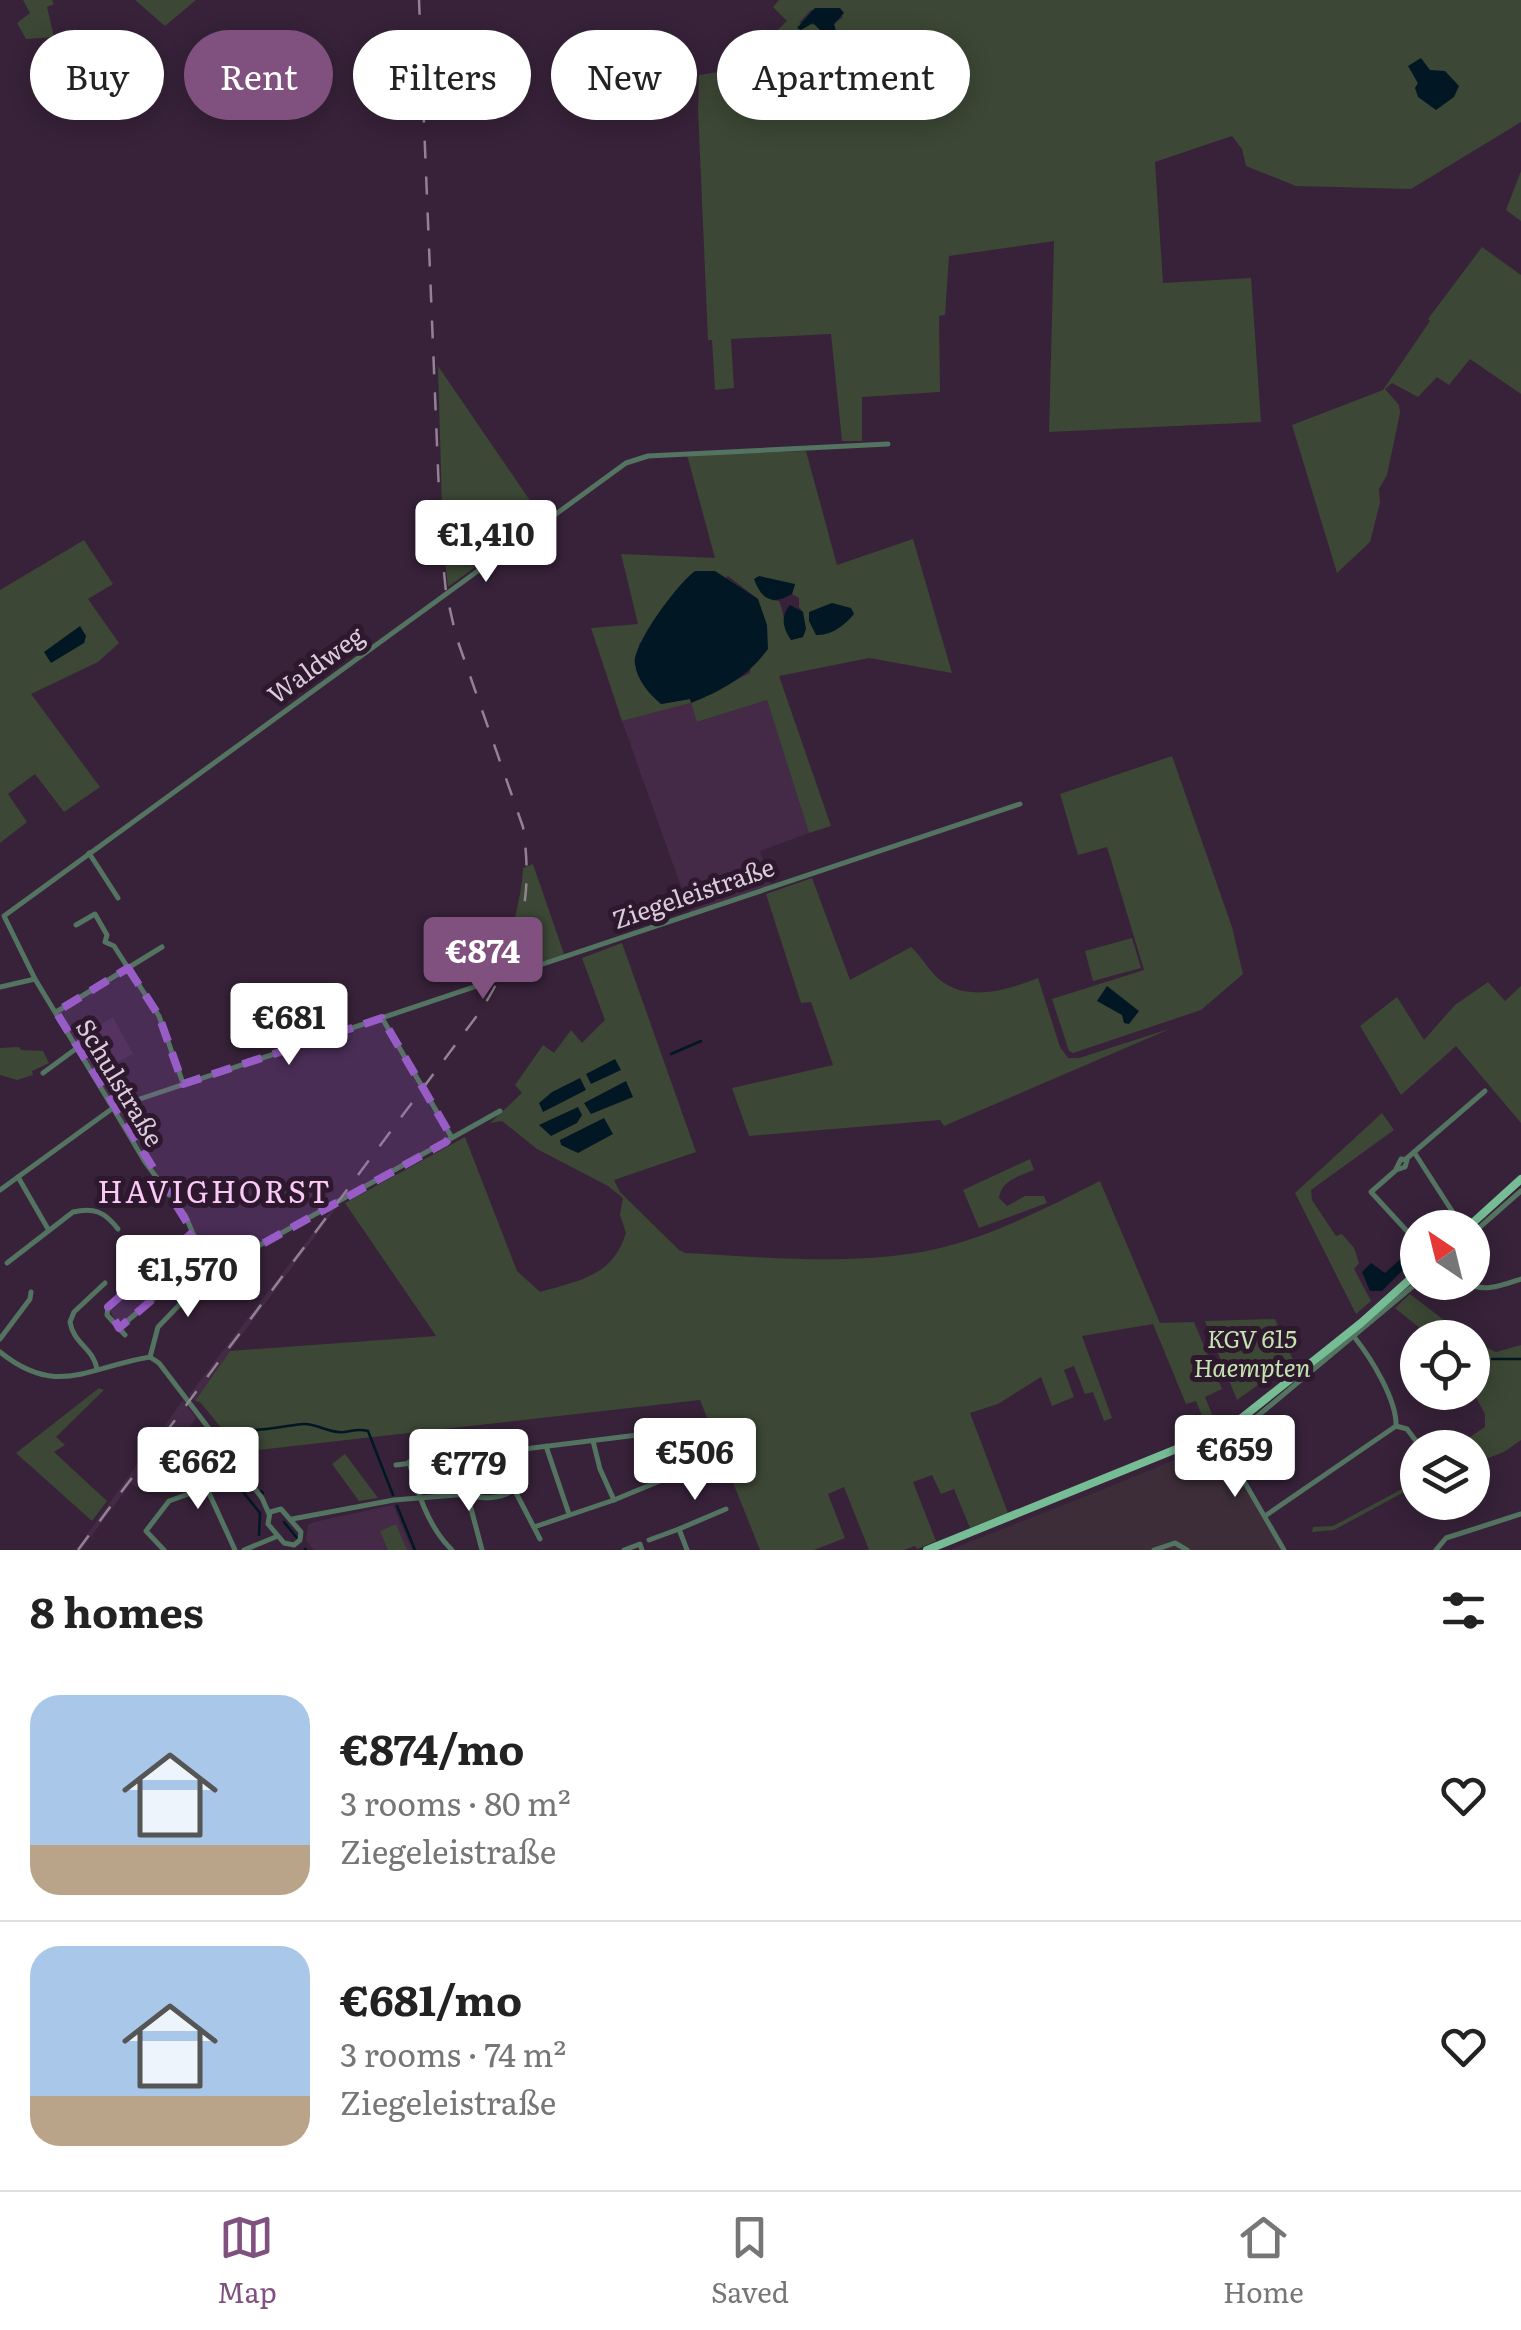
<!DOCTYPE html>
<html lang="en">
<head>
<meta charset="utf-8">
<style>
	:root { --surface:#fff; --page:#f2f2f2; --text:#222; --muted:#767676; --line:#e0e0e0; --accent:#80507f }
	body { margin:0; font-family:Literata,serif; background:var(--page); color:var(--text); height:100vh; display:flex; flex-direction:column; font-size:38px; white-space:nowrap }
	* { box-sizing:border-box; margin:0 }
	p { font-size:32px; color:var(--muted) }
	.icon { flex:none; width:55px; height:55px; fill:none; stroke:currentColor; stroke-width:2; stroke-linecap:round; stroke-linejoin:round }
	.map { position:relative; height:1550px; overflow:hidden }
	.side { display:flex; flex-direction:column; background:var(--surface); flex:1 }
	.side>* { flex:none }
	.hud { position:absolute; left:30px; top:30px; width:1000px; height:90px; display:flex; gap:20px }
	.needle { width:65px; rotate:325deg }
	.buttons { position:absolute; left:1400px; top:1210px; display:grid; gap:20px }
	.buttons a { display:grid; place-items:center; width:90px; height:90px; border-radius:50%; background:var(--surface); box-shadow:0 5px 25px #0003; font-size:50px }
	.price { position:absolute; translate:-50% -85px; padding:0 22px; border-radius:10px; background:#fff; color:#222; font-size:32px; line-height:65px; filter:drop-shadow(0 2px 5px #0008) }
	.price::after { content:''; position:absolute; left:50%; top:60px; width:30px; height:22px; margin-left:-15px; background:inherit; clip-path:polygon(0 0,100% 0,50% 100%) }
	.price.selected { background:var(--accent); color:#fff }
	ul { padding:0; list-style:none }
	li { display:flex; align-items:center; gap:30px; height:250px; padding:0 30px }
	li+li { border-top:2px solid var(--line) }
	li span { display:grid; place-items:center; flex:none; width:280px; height:200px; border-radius:30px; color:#555 }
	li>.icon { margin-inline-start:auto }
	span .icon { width:120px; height:120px; fill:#fffc; stroke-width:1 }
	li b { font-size:42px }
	h2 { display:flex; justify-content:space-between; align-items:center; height:120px; padding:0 30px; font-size:42px }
	.chip { padding:0 35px; border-radius:45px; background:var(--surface); box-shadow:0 5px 25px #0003; font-size:35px; line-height:90px }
	.chip.selected { background:var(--accent); color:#fff }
	.menu { display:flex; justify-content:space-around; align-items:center; height:140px; border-top:2px solid var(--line); background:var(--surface); font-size:28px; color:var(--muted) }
	.menu a { display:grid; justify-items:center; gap:5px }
	.menu .selected { color:var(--accent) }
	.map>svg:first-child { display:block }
	.commercial { fill:#3d2d38 }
	.built { fill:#442a46 }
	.green { fill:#3c4735; fill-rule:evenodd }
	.water { fill:#011723 }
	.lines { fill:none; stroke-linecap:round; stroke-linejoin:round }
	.stream { stroke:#011723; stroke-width:2.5 }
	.minor { stroke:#537460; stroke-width:5 }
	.major { stroke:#76bc94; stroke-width:8 }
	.rail { stroke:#938294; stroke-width:2.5; stroke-dasharray:18 18; stroke-linecap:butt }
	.marked { fill:#985cc7; fill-opacity:0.2; stroke:#985cc7; stroke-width:8; stroke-dasharray:20 12; stroke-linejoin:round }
	.labels { text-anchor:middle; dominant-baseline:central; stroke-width:10; stroke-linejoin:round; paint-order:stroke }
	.street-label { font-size:25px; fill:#daccdb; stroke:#2d182e }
	.park-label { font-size:25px; font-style:italic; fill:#c4e4af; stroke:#2d182e }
	.quarter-label { font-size:30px; letter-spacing:2.5px; fill:#facaf7; stroke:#2d182e }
</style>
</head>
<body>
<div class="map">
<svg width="1521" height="1550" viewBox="0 0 1521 1550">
	<rect width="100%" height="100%" fill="#372239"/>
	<polygon class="commercial" points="1218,1442 1281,1550 949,1550 1109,1487"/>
	<g class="built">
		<polygon points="767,700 809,833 760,851 771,885 690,912 622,721 691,703 698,722"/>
		<polygon points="113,1017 133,1054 96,1073 76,1039"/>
		<polygon points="343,1199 230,1351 195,1401 189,1395 336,1203"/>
		<polygon points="183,1400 196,1418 143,1492 131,1483 81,1550 76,1550"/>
		<polygon points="393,1505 412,1550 314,1550 306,1540 308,1525 314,1522"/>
	</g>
	<g class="green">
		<polygon points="23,0 52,0 54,4 47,7 54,37 26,39 17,23 30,13"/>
		<polygon points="135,0 196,0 165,26"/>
		<path d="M779 0H1521V122L1411 189 1296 186 1246 166 1242 149 1232 136 1155 162 1163 283 1251 278 1261 422 1049 432 1054 241 949 256 945 315 939 316 940 392 862 397V441H842L831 334 731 339 734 388 715 390 712 340H708L698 109 699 75 737 69 787 21 773 7ZM829 8 843 17 834 24 838 39 831 53H815L814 44 822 32 818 25 799 23 811 10ZM1409 66 1430 70 1436 110 1415 88 1418 84Z"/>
		<polygon points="1521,171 1521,221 1506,210"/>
		<polygon points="1482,247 1521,275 1521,394 1470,359 1449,385 1437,377 1418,397 1392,383 1385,389 1399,405 1400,413 1387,475 1379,489 1380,503 1370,542 1337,573 1292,425 1383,390 1430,321 1428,319"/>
		<polygon points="438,366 542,518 448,587 443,542"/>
		<path d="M806 451 837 565 913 539 952 673 869 658 779 676 831 826 809 833 767 700 697 722 691 703 622 721 591 628 638 624 621 554 715 558 687 455ZM728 576 758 599 750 673 692 702 690 699 661 704 639 644ZM795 584 792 594 799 598V607L803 612V637L791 640C783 627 785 614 779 601L771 600Z"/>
		<polygon points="84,540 113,584 88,599 119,643 98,662 31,694 100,787 64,812 35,774 8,794 27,822 0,843 0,590"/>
		<polygon points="1172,756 1232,927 1243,974 1201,1010 1073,1053 1069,1051 1052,999 1144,970 1107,847 1078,855 1060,794"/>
		<path d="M533 864 564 954 509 973C505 941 522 903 523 868Z"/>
		<path d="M812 878 850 980 911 947C920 955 924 963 932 972 959 1005 1005 991 1038 978L1060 1047 1068 1058H1079L1172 1028 944 1126 940 1120 749 1136 732 1088 833 1065 811 1002 801 1003 766 894Z"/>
		<polygon points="1132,938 1141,968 1093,981 1085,951"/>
		<path d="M622 943 696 1152 614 1180 620 1192 679 1250 685 1253C760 1257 840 1265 915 1253 980 1243 1042 1210 1100 1181L1160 1323 1194 1322 1222 1389 1205 1397 1217 1427 1208 1431 1196 1401 1186 1404 1153 1324 1082 1336 1112 1418 1104 1421 1093 1392 1085 1394 1074 1366 1064 1370 1074 1397 1052 1406 1041 1377 998 1404 970 1413 1008 1513 970 1528 954 1489 941 1494 932 1475 913 1482 936 1541 917 1549 915 1546 904 1550H869L844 1487 828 1494 845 1538 814 1550H760L700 1400 241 1452 200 1402 195 1401 230 1351 436 1336 345 1203 465 1137 517 1271 540 1292C580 1280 612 1277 626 1233L620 1215 623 1198 608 1186 537 1149 502 1121 490 1123 522 1093 515 1085 543 1045 554 1053 571 1030 582 1043 605 1020 582 958Z"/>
		<polygon points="1488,982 1505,1001 1521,986 1521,1123 1456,1046 1401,1095 1360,1026 1397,997 1424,1040 1455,1005"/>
		<polygon points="19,1047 21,1050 43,1051 49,1063 32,1071 33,1075 17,1080 0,1075 0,1048"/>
		<polygon points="1382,1113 1394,1130 1311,1190 1312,1200 1336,1236 1342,1234 1354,1248 1359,1263 1354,1269 1371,1301 1356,1314 1295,1193"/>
		<path d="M1030 1159 1034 1170C1020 1176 1001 1180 999 1198L1007 1206 1025 1196H1044L1047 1203 979 1228 963 1190Z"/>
		<polygon points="1410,1294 1466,1337 1431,1337 1395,1308"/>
		<polygon points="1275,1319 1293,1360 1237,1400 1205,1321"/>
		<polygon points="1473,1342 1496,1352 1521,1345 1521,1440 1504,1452 1473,1464 1472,1448 1455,1447 1485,1427 1485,1414 1473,1392"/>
		<polygon points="99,1388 104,1390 56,1437 65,1445 54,1452 107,1501 92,1521 16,1453"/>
		<polygon points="196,1436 202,1438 212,1458 178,1463 177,1459"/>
		<polygon points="345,1454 378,1498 359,1501 332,1464"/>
		<polygon points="1417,1481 1417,1485 1334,1530 1312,1532 1313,1527 1333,1526"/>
		<polygon points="396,1524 407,1550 388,1550 380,1531"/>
	</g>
	<g class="water">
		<polygon points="815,8 840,8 844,13 834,24 838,39 831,53 824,57 813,49 822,32 813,23 801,30 797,28"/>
		<polygon points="1421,58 1430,70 1445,71 1459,86 1454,97 1436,110 1418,97 1415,88 1418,83 1408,66"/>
		<path d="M695 571H715L758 599 767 625 768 649C748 676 723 690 691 703L690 699 661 704C649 694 637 680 635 664 632 645 678 583 695 571Z"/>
		<path d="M759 576 795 584 792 594C773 605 762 601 754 579Z"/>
		<path d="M832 603 851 608 854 614C845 625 831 636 816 635L809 621V612Z"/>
		<path d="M790 605 803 612 806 629 803 637 791 640C783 628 780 617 790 605Z"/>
		<polygon points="80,626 86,636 84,643 51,663 44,652"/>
		<polygon points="1107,986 1139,1011 1129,1024 1124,1023 1122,1015 1097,1001"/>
		<polygon points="615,1059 621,1070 591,1084 586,1074"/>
		<polygon points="580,1078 586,1090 543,1112 539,1103 552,1092"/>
		<polygon points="626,1081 633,1097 591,1114 584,1103"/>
		<polygon points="578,1107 582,1115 577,1123 551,1136 539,1125"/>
		<polygon points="604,1118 613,1134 578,1153 561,1145 560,1140"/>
		<polygon points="1406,1254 1414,1259 1382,1291 1370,1291 1362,1272 1371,1263 1385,1273"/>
	</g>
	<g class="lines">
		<g class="stream">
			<polyline points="671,1054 701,1041"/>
			<polyline points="1434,1322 1454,1338"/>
			<polyline points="1472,1350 1480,1354"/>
			<polyline points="1492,1359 1521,1359"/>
			<path d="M244 1430C269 1431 280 1426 303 1424 317 1423 329 1434 344 1432 354 1431 357 1428 368 1431L393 1495"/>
			<polyline points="213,1455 260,1513 259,1535"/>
			<polyline points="239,1461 252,1479"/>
			<polyline points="261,1491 263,1493"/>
			<polyline points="397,1506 415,1550"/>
			<polyline points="284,1522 297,1538"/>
			<polyline points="305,1549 306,1550"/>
		</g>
		<g class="minor">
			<polyline points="89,853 118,898"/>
			<polyline points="76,925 95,914 107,935 105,942 114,946 159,1016 183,1083"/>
			<polyline points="0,987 35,979"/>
			<polyline points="56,1012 162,947"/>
			<polyline points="382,1018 451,1136"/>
			<polyline points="43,1073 77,1048"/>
			<polyline points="1414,1152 1463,1228"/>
			<polyline points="1406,1159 1485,1091"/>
			<polyline points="1395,1171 1401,1159 1407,1160 1405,1167 1396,1170 1395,1171 1371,1192 1418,1243"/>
			<polyline points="18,1177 48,1229"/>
			<polyline points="0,1190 113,1108 1020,804"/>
			<polyline points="1472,1234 1521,1191"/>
			<path d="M7 1263 73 1212C94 1207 105 1212 118 1229"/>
			<polyline points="210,1273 185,1215 145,1162 113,1108 35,979 4,916 626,463 648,456 888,444"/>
			<path d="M1463 1282C1484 1293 1500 1286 1521 1279"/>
			<polyline points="119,1328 171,1284 176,1284 188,1294"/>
			<polyline points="125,1335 107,1315 108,1307 194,1235"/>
			<polyline points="0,1339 30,1299 31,1292"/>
			<path d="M0 1352C57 1398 88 1367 150 1357"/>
			<polyline points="150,1357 158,1327 210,1273 500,1111"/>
			<polyline points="150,1357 159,1363 262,1498 269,1514"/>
			<path d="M97 1369C94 1349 73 1343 70 1322L74 1312 105 1283"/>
			<polyline points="1396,1426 1407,1429 1419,1445"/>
			<polyline points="1216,1433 1284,1550"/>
			<polyline points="636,1434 654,1483"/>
			<polyline points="593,1441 600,1469 614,1500"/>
			<polyline points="1223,1445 1418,1282"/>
			<polyline points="546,1446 569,1514"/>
			<polyline points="505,1452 514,1489 540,1539"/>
			<polyline points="483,1454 686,1429 698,1461 696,1466 614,1500 534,1527"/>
			<polyline points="450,1457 464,1482 482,1550"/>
			<path d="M409 1462C418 1493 428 1527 452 1550"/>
			<polyline points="396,1465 470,1456"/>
			<polygon points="281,1509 301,1532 300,1540 294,1545 284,1543 268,1524 270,1512"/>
			<path d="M1265 1516 1396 1426C1397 1400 1371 1358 1355 1338"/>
			<path d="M292 1519 394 1500 468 1494C480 1500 504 1499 514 1489L509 1487 468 1494"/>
			<polyline points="679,1529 726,1509"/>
			<polyline points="649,1540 679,1529 687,1550"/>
			<polyline points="164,1550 146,1531 169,1501 202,1489 209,1493 235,1550"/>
			<polyline points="244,1550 278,1536"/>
			<polyline points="624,1550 640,1544 642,1550"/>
			<polyline points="1154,1550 1175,1543 1187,1550"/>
			<polyline points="1436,1550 1446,1538 1521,1514"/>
		</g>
		<g class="major">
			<polyline points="1467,1228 1521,1179"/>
			<polyline points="927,1550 1216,1433 1243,1417 1361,1323 1418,1272"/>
		</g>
		<path class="rail" d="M78 1550 482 1009C520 946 534 901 523 827L456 636 446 592 441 543 419 0"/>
	</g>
	<path class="marked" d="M128 968 159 1016 183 1084 382 1018 451 1136 446 1142 210 1273 188 1294 174 1281 119 1328 108 1307 193 1232 56 1012Z"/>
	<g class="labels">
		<g class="street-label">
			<text transform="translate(315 664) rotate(-36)">Waldweg</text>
			<text transform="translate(693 892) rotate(-19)">Ziegeleistraße</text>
			<text transform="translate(121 1082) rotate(59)">Schulstraße</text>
		</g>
		<g class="park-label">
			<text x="1252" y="1337">KGV 615<tspan x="1252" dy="29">Haempten</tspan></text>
		</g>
		<g class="quarter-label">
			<text x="215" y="1190">HAVIGHORST</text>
		</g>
	</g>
</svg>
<div class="buttons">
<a><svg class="needle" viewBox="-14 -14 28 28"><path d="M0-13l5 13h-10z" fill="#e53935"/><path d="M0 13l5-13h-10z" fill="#767676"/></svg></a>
<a><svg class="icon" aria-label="locate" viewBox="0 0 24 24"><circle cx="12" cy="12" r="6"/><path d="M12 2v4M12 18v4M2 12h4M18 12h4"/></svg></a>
<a><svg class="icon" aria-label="layers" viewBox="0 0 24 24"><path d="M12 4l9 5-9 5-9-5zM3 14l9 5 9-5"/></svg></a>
</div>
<b class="price" style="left:486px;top:585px">€1,410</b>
<b class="price selected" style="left:483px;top:1002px">€874</b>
<b class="price" style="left:289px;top:1068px">€681</b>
<b class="price" style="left:188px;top:1320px">€1,570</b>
<b class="price" style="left:1235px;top:1500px">€659</b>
<b class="price" style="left:695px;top:1503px">€506</b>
<b class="price" style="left:198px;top:1512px">€662</b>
<b class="price" style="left:469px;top:1514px">€779</b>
<div class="hud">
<a class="chip">Buy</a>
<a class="chip selected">Rent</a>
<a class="chip">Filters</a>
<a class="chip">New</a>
<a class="chip">Apartment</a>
</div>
</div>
<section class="side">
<h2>8 homes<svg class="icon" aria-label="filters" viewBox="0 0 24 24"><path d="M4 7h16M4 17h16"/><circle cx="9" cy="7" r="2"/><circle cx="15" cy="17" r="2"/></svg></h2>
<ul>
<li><span style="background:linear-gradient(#a9c7e8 75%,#b9a48a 0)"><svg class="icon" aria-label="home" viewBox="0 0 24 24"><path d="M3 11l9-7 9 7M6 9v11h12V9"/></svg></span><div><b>€874/mo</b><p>3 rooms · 80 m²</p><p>Ziegeleistraße</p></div><svg class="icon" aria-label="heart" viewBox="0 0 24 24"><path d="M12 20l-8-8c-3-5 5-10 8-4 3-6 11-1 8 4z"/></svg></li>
<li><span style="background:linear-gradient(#a9c7e8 75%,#b9a48a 0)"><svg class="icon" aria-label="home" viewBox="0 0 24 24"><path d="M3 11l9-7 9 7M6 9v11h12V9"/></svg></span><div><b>€681/mo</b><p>3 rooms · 74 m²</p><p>Ziegeleistraße</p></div><svg class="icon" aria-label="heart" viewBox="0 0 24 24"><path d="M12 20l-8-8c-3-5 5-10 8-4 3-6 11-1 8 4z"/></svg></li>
</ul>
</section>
<nav class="menu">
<a class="selected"><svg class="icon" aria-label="map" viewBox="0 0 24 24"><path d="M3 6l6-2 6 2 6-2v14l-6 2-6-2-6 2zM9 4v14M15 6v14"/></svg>Map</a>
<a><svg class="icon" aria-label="saved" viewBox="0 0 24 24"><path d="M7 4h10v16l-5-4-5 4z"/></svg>Saved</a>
<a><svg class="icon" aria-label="home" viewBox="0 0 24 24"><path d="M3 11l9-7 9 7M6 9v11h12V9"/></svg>Home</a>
</nav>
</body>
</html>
